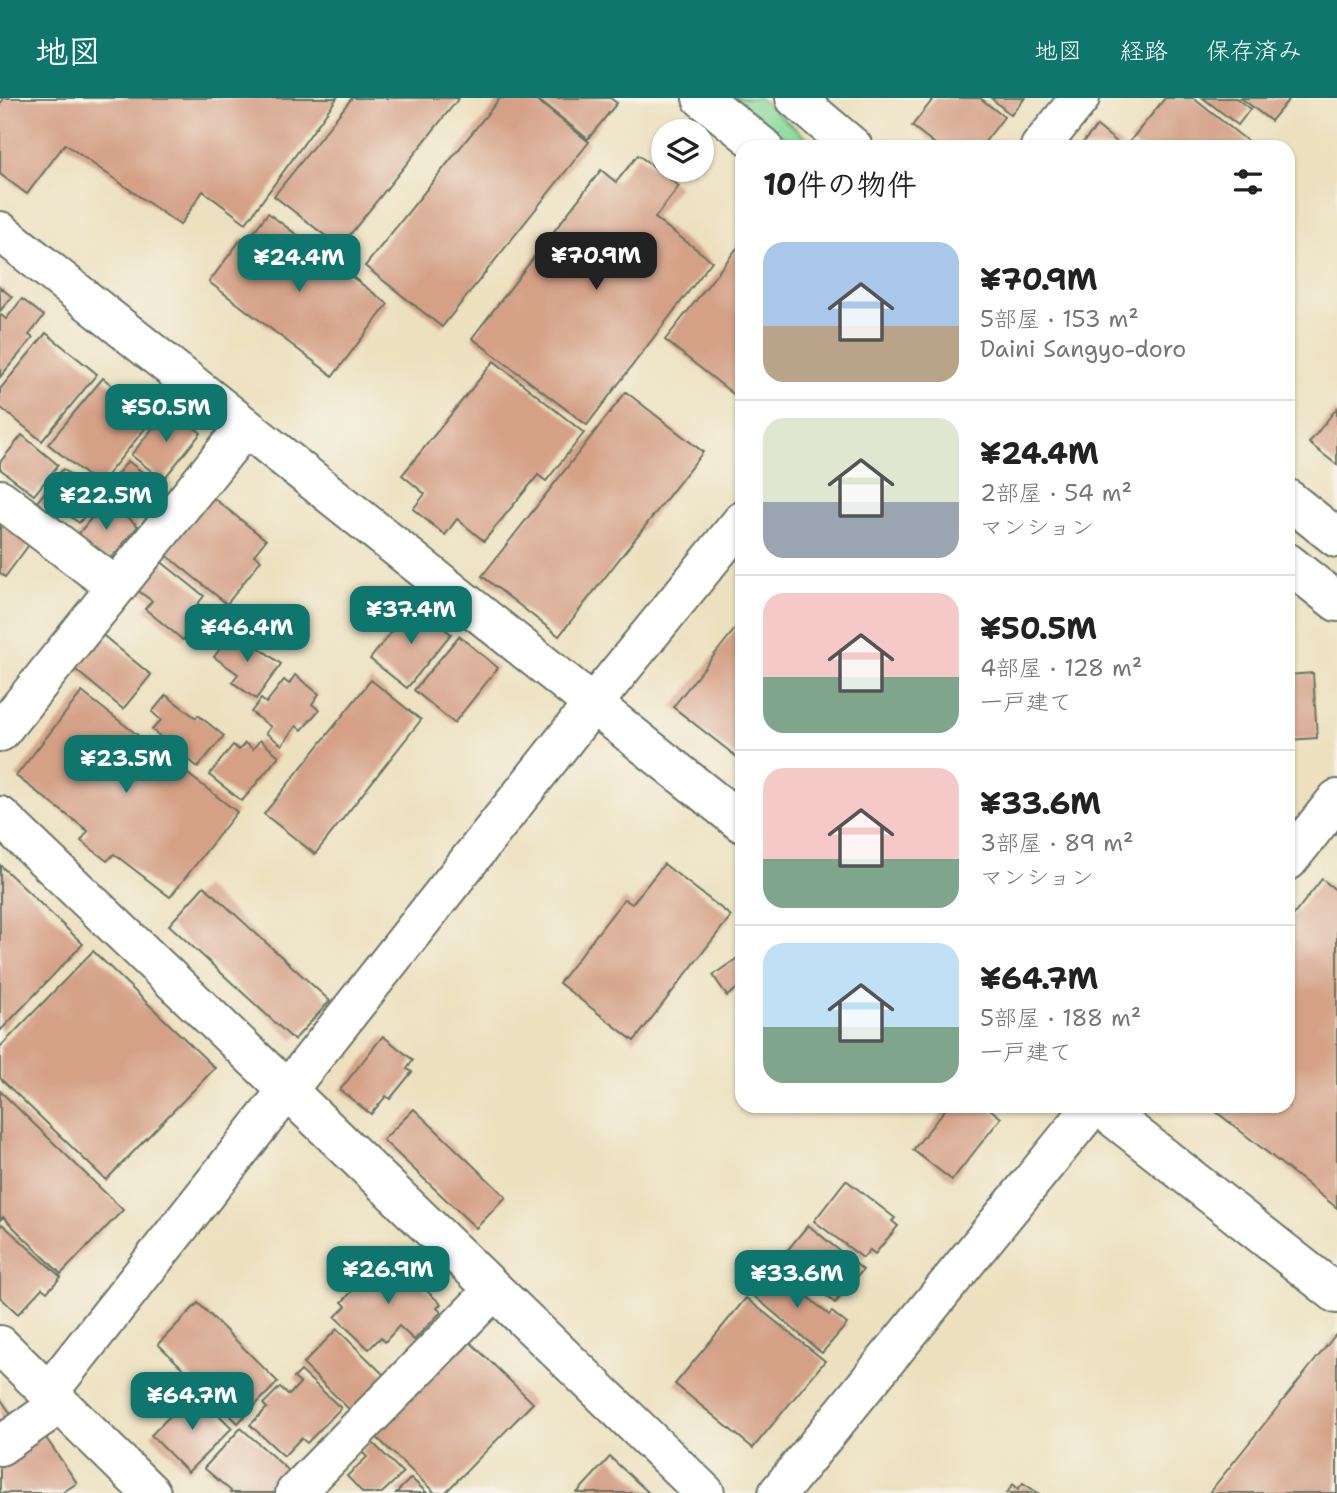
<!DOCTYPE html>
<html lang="ja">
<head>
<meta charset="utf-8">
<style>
	:root { --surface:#fff; --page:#f6f6f6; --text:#222; --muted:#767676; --line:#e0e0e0; --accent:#0f766e }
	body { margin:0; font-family:"Shantell Sans","Klee One",sans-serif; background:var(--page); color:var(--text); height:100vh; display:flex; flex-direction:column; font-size:26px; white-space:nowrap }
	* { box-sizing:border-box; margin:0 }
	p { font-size:23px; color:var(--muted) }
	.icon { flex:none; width:38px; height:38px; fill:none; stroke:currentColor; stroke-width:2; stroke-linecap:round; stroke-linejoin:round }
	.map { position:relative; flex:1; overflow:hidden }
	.details { position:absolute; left:735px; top:42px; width:560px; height:973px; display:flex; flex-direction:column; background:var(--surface); border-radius:21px; box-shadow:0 2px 5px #0004 }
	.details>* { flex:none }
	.fabs { position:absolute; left:651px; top:21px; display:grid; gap:14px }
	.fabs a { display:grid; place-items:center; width:63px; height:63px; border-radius:50%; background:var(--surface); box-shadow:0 2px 5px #0004; font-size:35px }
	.price { position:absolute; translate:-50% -60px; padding:0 16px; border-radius:14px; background:var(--accent); color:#fff; font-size:23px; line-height:46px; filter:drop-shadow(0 2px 4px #0008) }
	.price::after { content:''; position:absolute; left:50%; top:42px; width:21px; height:16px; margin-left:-10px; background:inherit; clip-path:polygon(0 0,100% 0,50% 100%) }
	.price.current { background:#222; color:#fff }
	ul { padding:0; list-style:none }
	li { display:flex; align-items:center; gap:21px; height:175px; padding:0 28px }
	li+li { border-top:2px solid var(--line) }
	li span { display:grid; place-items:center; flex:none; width:196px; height:140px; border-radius:21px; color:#555 }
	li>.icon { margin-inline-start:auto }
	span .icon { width:84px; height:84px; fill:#fffc; stroke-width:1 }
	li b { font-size:30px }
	h2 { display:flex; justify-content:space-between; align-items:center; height:84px; padding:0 28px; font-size:30px }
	header { display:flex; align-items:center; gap:42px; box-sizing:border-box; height:98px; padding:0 35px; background:var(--accent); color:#fff }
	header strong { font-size:33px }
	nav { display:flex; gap:38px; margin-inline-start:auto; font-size:24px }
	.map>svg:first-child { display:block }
	.green { fill:#89da9b; stroke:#548c68; stroke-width:2 }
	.building { fill:#d4a086 }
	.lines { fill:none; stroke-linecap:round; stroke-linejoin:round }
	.minor-casing { stroke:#677664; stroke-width:42 }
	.major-casing { stroke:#677664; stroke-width:42 }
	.minor { stroke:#fff; stroke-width:38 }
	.major { stroke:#fff; stroke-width:38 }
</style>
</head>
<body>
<header>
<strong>地図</strong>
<nav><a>地図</a><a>経路</a><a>保存済み</a></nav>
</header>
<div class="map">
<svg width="1337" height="1395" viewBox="0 0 1337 1395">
	<rect width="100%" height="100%" fill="#f7f3e8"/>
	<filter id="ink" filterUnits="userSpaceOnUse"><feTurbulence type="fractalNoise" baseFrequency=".0143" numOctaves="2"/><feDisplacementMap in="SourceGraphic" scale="14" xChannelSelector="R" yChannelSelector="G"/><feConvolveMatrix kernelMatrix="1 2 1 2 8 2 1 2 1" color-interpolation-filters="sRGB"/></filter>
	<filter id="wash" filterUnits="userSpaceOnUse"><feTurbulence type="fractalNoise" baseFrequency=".00686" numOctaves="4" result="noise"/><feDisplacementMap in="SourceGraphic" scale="28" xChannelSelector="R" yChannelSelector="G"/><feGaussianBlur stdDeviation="1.57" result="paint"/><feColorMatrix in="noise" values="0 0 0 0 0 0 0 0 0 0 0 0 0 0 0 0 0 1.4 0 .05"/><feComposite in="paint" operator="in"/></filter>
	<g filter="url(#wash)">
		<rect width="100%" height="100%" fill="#ece0be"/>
		<polygon class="green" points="734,0 759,0 818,49 798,49"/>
		<g id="blocks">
			<g class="building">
				<polygon points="1,0 337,0 246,125 203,93 180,127 65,46 27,96 0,76 0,6 3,2"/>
				<polygon points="352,0 459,0 340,149 274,98"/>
				<polygon points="500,0 534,0 589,44 442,229 365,168"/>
				<polygon points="536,0 610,0 617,5 588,41"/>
				<polygon points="934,0 980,0 1004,19 981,49 939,49 912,28"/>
				<polygon points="991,0 1025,0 1011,17"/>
				<polygon points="1165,0 1193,0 1255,49 1138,49 1130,43"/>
				<polygon points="1203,0 1236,0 1250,11 1238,27"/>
				<polygon points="1241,0 1290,0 1271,23"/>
				<polygon points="1097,28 1123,49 1079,49"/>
				<polygon points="638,57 679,88 655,120 712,163 587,327 472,240 601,72 616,84"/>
				<polygon points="268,115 388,206 333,278 209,184 242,140 246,144"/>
				<polygon points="738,149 742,152 742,303 665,242"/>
				<polygon points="0,189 12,199 0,213"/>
				<polygon points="22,201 44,218 29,237 33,240 0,279 0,219 1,217 6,221"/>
				<polygon points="46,235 97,276 42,343 0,309 0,291"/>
				<polygon points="494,263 584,335 546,383 538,377 484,443 457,421 445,437 413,411 425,396 402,377"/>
				<polygon points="103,280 153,321 99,387 48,346"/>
				<polygon points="626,294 703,354 559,538 482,478"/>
				<polygon points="169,310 201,335 163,382 131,357"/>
				<polygon points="1337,310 1337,367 1309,345"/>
				<polygon points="22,337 58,367 34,397 0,371 0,364"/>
				<polygon points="128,363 161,389 137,419 104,392"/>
				<polygon points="63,371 100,400 79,425 55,407 50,414 37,404"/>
				<polygon points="211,398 266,442 254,457 261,462 227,506 165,456"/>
				<polygon points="106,402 138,428 107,465 75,440"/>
				<polygon points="0,421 31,444 5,479 0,475"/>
				<polygon points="159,462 204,498 197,507 206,513 183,542 145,511 152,503 136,491"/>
				<polygon points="414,506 451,536 407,590 370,561"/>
				<polygon points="742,522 742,663 673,609"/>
				<polygon points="234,531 281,566 256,601 232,584 238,576 214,559"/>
				<polygon points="99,534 151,577 123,611 71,568"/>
				<polygon points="459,538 498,570 454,625 414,592"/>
				<polygon points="1313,575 1317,640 1288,642 1288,577"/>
				<polygon points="295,577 319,596 312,606 319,612 302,632 296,628 282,647 266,635 271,629 251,614 261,601 266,605 284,582 289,586"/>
				<polygon points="371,582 421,622 315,756 264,716"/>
				<polygon points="82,594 237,714 170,799 114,756 107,763 81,743 88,733 16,678"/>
				<polygon points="166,597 196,620 198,617 224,638 198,669 152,632 161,622 152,614"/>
				<polygon points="260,642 279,658 242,703 209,677 233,647 239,652 245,645 253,651"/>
				<polygon points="664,766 731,818 634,943 559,885 624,801 632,806"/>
				<polygon points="0,767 83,846 0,933"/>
				<polygon points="1322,781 1337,793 1337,1110 1209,1008 1288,1008 1288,824"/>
				<polygon points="204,788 330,903 294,942 169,827"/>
				<polygon points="93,853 215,970 106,1082 0,980 0,949"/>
				<polygon points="742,857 742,887 727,898 713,877"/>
				<polygon points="383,938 413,962 407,971 412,974 390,1001 386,998 371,1016 340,992"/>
				<polygon points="0,993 123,1112 61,1176 3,1119 0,1122"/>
				<polygon points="948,1008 986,1008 1001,1020 952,1082 913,1052"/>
				<polygon points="414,1011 506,1099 476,1130 383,1042"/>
				<polygon points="846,1082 895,1120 892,1123 898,1128 875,1156 870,1152 863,1160 814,1123"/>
				<polygon points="2,1126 61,1179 47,1194 42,1190 18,1216 0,1199 0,1129"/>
				<polygon points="808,1127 863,1172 835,1205 781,1160"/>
				<polygon points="392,1160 441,1206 437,1210 441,1214 414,1242 399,1228 385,1244 381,1239 369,1251 335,1219 346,1208 342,1204 376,1168 381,1173"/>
				<polygon points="771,1168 829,1217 832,1214 847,1226 822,1255 749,1194"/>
				<polygon points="746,1200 825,1263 753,1350 675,1286"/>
				<polygon points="198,1205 278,1284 238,1325 158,1246"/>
				<polygon points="337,1231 391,1284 357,1319 303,1266"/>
				<polygon points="1337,1235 1337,1395 1209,1395"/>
				<polygon points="465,1239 533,1305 445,1395 435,1395 372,1335"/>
				<polygon points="301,1273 341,1310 307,1345 301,1340 284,1358 250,1327 267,1310 263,1306 280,1289 289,1297 300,1285 294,1280"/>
				<polygon points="195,1293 232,1330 188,1374 151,1337"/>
				<polygon points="0,1300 13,1319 0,1328"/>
				<polygon points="241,1330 296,1379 282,1395 230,1395 231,1393 204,1370"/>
				<polygon points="44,1337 77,1385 62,1395 0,1395 0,1367"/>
				<polygon points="371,1343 403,1375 382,1395 363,1395 347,1378 367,1359 361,1353"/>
				<polygon points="610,1359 649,1395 577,1395"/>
				<polygon points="411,1380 427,1395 396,1395"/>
				<polygon points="1023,1385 1038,1395 1007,1395 1013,1386 1018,1391"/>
			</g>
		</g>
	</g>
	<g filter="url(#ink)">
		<use href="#blocks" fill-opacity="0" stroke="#677664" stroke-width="2"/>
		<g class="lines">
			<g class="minor-casing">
				<g id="minor">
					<polyline points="1040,49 1080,0"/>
					<polyline points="0,133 742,725"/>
					<polyline points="0,401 116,489"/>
					<polyline points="0,634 245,329"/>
					<polyline points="0,718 288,993 705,1395"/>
					<polyline points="1288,763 1337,701"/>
					<polyline points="1099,1008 1337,1196"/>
					<polyline points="0,1247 151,1395"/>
					<polyline points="48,1295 592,607 742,423"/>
					<polyline points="0,1348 60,1306"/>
					<polyline points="295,1395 494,1192"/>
					<polyline points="778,1395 1093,1008"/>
				</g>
			</g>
			<g class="major-casing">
				<g id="major">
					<polyline points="702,0 763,49"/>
					<polyline points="795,0 853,49"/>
					<polyline points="1288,401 1337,440"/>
					<polyline points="1288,465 1337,504"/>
				</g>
			</g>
			<use href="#minor" class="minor"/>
			<use href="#major" class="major"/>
		</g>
	</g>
</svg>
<div class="fabs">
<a><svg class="icon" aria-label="layers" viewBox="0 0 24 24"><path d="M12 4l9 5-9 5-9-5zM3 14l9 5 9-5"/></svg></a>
</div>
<b class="price current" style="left:596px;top:194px">¥70.9M</b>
<b class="price" style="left:299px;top:196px">¥24.4M</b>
<b class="price" style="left:166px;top:346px">¥50.5M</b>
<b class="price" style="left:106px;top:434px">¥22.5M</b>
<b class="price" style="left:411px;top:548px">¥37.4M</b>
<b class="price" style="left:247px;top:566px">¥46.4M</b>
<b class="price" style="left:126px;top:697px">¥23.5M</b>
<b class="price" style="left:388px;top:1208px">¥26.9M</b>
<b class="price" style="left:797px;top:1212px">¥33.6M</b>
<b class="price" style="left:192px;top:1334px">¥64.7M</b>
<section class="details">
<h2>10件の物件<svg class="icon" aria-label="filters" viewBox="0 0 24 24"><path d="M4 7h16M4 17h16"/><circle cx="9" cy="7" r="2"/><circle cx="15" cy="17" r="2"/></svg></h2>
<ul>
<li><span style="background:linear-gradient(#a9c7e8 60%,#b9a48a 0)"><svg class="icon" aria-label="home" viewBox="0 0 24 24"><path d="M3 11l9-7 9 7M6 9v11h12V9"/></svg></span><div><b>¥70.9M</b><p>5部屋 · 153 m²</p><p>Daini Sangyo-doro</p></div></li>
<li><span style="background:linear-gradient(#dfe7d0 60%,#9aa5b1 0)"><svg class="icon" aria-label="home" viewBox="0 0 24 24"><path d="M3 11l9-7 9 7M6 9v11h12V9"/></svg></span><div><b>¥24.4M</b><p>2部屋 · 54 m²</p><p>マンション</p></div></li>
<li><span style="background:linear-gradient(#f6c9c9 60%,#7fa58c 0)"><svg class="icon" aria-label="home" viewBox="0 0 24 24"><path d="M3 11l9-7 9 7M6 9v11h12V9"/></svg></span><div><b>¥50.5M</b><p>4部屋 · 128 m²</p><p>一戸建て</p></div></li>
<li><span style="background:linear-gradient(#f6c9c9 65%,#7fa58c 0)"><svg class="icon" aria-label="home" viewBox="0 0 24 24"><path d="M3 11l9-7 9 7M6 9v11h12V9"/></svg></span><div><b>¥33.6M</b><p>3部屋 · 89 m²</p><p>マンション</p></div></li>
<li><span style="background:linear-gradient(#bfe0f5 60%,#7fa58c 0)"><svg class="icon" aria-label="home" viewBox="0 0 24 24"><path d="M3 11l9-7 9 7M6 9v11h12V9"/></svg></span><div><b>¥64.7M</b><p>5部屋 · 188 m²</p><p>一戸建て</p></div></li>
</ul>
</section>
</div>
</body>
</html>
